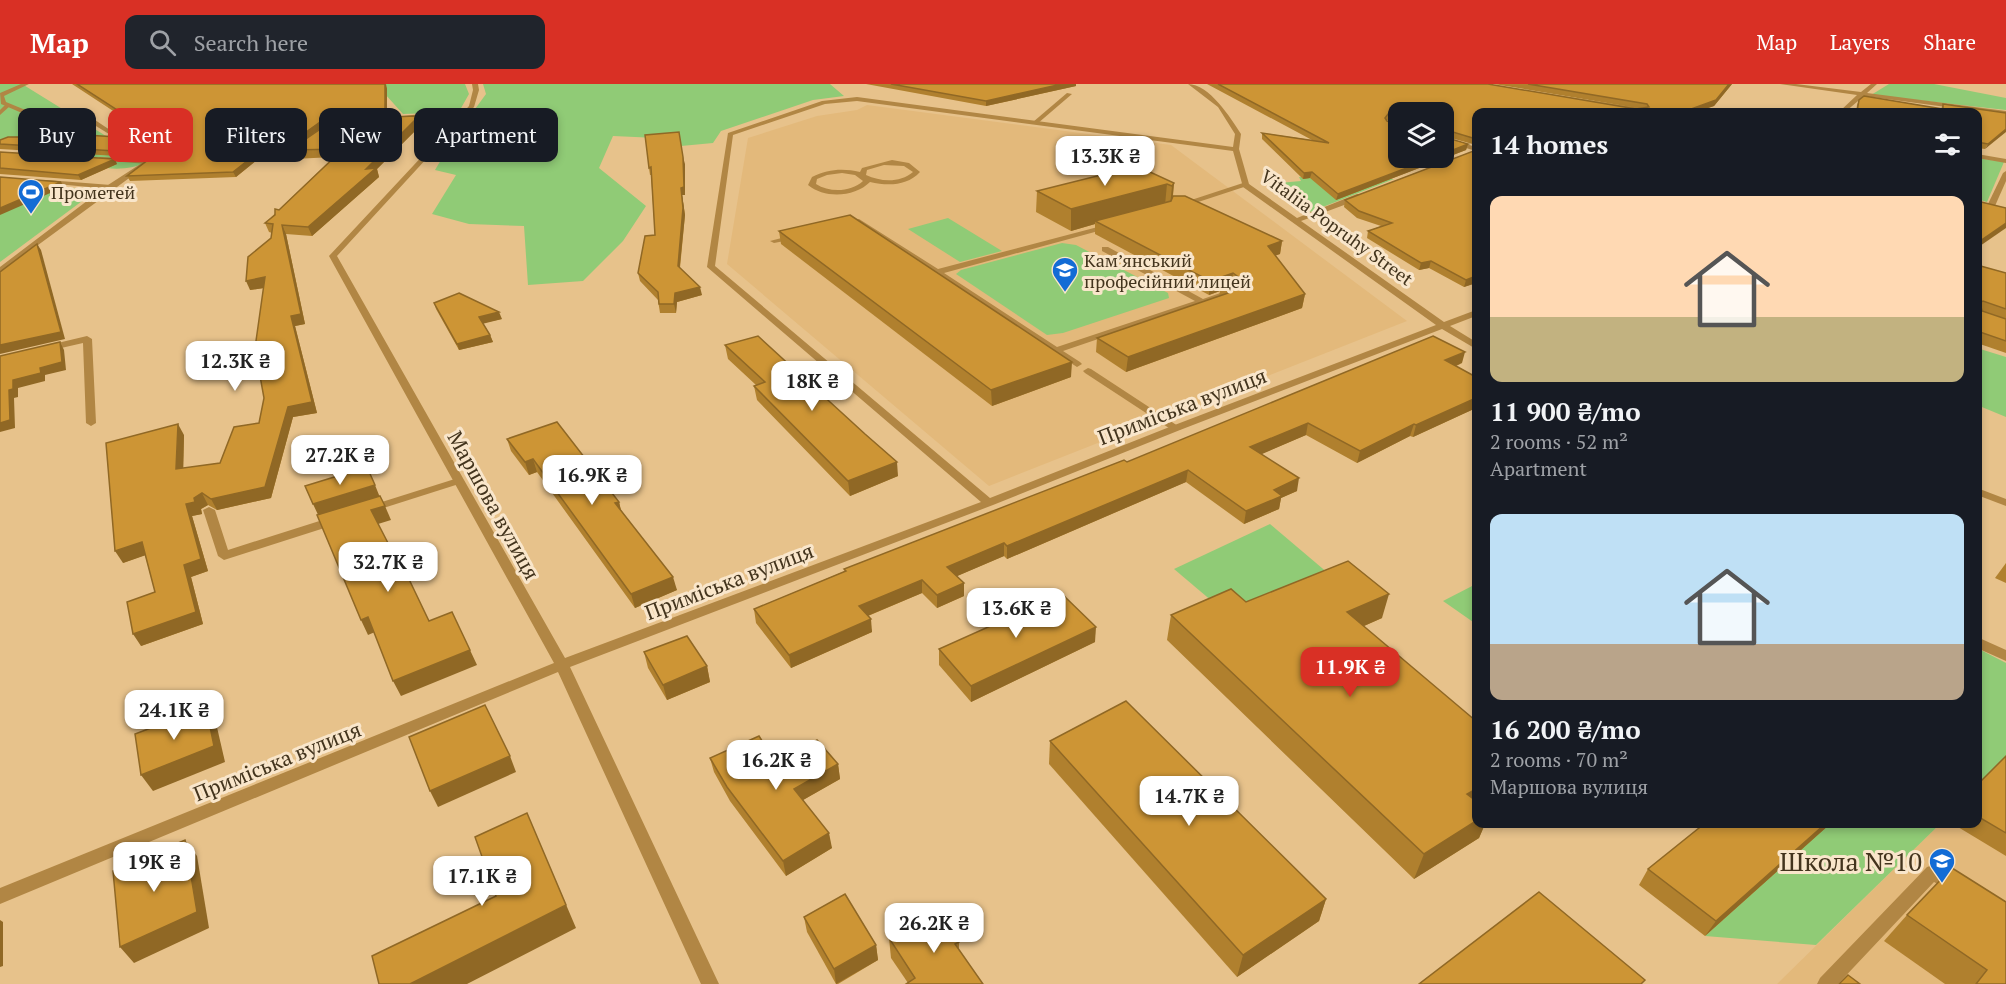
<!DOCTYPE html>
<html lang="en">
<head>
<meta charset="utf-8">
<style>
	:root { --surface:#171b24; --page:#20242c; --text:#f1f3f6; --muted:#9ea1a6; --accent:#d93025 }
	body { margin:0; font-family:"PT Serif",serif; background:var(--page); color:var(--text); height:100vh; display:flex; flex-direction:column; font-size:22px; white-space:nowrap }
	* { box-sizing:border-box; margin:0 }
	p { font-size:20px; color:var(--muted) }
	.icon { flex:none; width:33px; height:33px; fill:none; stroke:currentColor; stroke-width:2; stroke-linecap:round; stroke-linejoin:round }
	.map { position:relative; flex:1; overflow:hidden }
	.sheet { position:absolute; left:1472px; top:24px; width:510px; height:720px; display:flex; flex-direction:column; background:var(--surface); border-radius:12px; box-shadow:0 3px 9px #0003 }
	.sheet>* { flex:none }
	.guide { position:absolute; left:18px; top:24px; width:570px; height:54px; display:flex; gap:12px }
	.buttons { position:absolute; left:1388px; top:18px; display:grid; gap:12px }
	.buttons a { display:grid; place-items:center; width:66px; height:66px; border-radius:12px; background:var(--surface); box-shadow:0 3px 9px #0003; font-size:30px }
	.price { position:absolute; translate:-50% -51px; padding:0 14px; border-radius:12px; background:#fff; color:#222; font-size:20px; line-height:39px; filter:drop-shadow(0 2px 3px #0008) }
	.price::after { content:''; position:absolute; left:50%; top:36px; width:18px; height:14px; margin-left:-9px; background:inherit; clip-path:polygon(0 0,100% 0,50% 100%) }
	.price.selected { background:var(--accent); color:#fff }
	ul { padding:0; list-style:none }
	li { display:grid; align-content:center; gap:12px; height:318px; padding:0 18px }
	li span { display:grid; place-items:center; height:186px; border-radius:12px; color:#555 }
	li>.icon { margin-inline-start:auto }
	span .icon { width:108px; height:108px; fill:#fffc; stroke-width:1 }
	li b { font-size:26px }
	h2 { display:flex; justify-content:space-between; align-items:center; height:72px; padding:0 18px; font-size:26px }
	.chip { padding:0 21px; border-radius:12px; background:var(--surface); box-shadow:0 3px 9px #0003; font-size:21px; line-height:54px }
	.chip.selected { background:var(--accent); color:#fff }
	header { display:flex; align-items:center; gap:36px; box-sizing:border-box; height:84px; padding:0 30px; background:var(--accent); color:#fff }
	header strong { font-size:28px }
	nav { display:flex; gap:33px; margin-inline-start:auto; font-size:21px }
	.search { width:420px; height:54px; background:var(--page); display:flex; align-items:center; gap:15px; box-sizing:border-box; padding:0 21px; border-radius:12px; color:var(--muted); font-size:22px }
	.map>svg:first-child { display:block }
	.built { fill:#e3b97b }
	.green { fill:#90cb76 }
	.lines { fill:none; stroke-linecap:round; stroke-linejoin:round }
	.lane { fill:#b18644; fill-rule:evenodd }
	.street { fill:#b18644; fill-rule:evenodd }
	.wall { fill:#b0802e; fill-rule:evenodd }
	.shaded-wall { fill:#906825 }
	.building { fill:#cd9535; stroke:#906825; stroke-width:1.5 }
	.labels { text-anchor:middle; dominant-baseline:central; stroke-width:6; stroke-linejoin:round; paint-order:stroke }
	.far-poi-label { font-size:18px; fill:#43341d; stroke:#f9e6cb; text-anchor:start }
	.far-street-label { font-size:18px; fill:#43341d; stroke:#f9e6cb }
	.street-label { font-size:21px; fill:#43341d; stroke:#f9e6cb }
	.near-poi-label { font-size:26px; fill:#43341d; stroke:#f9e6cb; text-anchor:end }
</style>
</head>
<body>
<header>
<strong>Map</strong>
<div class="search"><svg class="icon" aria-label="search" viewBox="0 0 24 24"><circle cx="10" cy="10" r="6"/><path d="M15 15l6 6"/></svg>Search here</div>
<nav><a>Map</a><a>Layers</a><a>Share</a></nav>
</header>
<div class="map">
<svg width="2006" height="900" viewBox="0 0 2006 900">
	<rect width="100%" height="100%" fill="#e7c28b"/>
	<g class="built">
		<polygon points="867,21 1171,61 1407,237 989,402 727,180 748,54 817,32 857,26"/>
		<polygon points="2006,675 2006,900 1777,900 1940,740 1977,740"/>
	</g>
	<g class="green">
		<path d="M0 0H22L148 78C125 88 96 88 77 70L88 66 0 62Z"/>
		<polygon points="376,0 465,0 469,10 456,33 432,29 403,30"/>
		<polygon points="483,0 830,0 844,12 813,16 721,47 713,59 681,62 679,55 613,52 599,84 646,122 623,157 583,197 528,201 524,142 469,140 432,130 456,91 435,86 454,54 486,10"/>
		<polygon points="1889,0 1934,0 2006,14 2006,26 1871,11"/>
		<polygon points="1977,74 2004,78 1987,118 1977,115"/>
		<polygon points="1299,93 1394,95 1310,128 1289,119 1266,100 1301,97"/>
		<polygon points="0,98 97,106 0,178"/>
		<polygon points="948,134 1002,167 960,178 908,145"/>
		<polygon points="1062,159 1076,161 1168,209 1169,214 1063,249 1047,251 956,190 961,186"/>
		<polygon points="1977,264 2006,273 2006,333 1977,321"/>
		<polygon points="1270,440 1342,501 1226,529 1174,485"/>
		<polygon points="1476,500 1476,540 1443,517"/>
		<polygon points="1977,564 2006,579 2006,675 1977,703"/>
		<polygon points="1829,740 1940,740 1816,861 1705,852"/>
	</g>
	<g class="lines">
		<g class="lane">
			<polygon points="1067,9 1072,10 1037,40 1033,40 1033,38"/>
			<polygon points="5,21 10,22 0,31 0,26"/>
			<polygon points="430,29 462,35 459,37 430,33 398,35 395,33"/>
			<polygon points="1443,53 1476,63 1476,67 1443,57"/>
			<polygon points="100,73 148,76 151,78 148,80 98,76 97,75"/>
			<path d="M892 76 909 79 920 88C907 102 888 102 870 98 855 113 825 115 808 101L812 93C828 85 843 84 860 88L862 84ZM884 81 904 82 913 88C900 99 881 98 866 91L867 86ZM842 89 855 91 863 97C851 108 830 109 816 100L817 95 827 91Z"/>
			<polygon points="2006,87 2006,97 1995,122 1988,124 1987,122 2003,89"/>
			<polygon points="47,96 111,101 115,103 111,105 45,99 45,97"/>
			<polygon points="1243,99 1250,101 1183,123 1176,121"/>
			<polygon points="859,135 938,185 1113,139 1113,143 944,189 1057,263 1195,217 1102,167 1102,163 1108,163 1203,215 1229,206 1233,209 1063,267 1080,278 1082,280 1077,283 858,140 848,141 844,139"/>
			<polygon points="797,150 800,150 800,154 774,159 770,157"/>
			<polygon points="87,252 92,255 96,339 91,342 86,339 83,259 48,267 43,264 45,262"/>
			<polygon points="1088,284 1091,285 1181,344 1180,346 1172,346 1085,289 1083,287"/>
			<polygon points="458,394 462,395 464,397 462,399 374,427 370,428 364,425 366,423"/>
			<polygon points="209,423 215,426 228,466 332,433 336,432 342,436 340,439 224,476 218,472 203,426"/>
			<polygon points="1933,781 1961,797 1963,802 1961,807 1955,809 1934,798 1838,900 1817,900 1820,894 1927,783"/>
		</g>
		<g class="street">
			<polygon points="21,0 29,0 4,12 6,18 23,25 65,25 83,28 113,48 151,65 151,78 0,189 0,183 108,101 145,77 146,67 109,50 78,31 65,29 22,29 1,20 0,9"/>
			<path d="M472 0H478L479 6 474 23 337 172 565 574 981 418 707 183 728 49 822 17 857 13 1233 63 1235 50 1218 23 1188 0C1209 0 1231 34 1241 50L1239 65 1249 100 1297 134 1357 110H1363V114L1301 137 1444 238 1476 226V232L1450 242 1476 258V265L1442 245 1180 346 993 421 570 583 719 900H701L558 588 0 820V804L554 579 329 172 469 22 473 6ZM857 17 1233 67 1243 103 1436 241 1172 342 990 414 715 182 733 51 825 20Z"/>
			<polygon points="1780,0 1796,0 1861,8 1871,0 1877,0 1867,9 2006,27 2006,31 1864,12 1845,28 1839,28 1857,11"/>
			<polygon points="1977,70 2006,75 2006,79 1977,74"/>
			<polygon points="1977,404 2006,415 2006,422 1977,411"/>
			<polygon points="1977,553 2006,566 2006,577 1977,564"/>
		</g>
	</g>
	<g class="wall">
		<path d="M72 0H385L387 5V31L370 32 384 31 385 33 419 32 422 40 377 85 379 93 312 152 286 150 305 240 295 242 317 329 293 333 271 414 217 426 208 421 201 425 202 430 192 432 208 487 191 493 203 540 141 562 155 508 145 471 123 479 184 351 183 384 220 379 259 339 264 314V204L250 206 271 154 272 149 269 148 265 139 334 73 293 75 290 67 284 71V75H258L236 93 130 97 127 92 173 56 164 60 163 59 164 60 153 65 143 59 141 54 156 55ZM332 36H334L299 60Z"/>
		<polygon points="866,0 1076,0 1076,2 986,22"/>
		<path d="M1207 0H1488L1637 24 1494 0H1732L1714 22 1696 28H1476V61L1444 52V53L1468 60 1466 66 1336 116 1310 94 1303 95 1262 55V49L1312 56ZM1398 28 1443 74 1386 37 1387 36 1398 39Z"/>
		<polygon points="1859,16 1941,25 1943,20 2006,29 1985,65 1977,64 1977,28 1856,28 1857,21"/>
		<polygon points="22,53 144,68 134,73 0,65 0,56"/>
		<polygon points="1476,66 1476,199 1464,203 1429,184 1419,186 1367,154 1368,147 1381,142 1357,134 1344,123 1345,116"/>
		<polygon points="0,68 117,80 81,96 0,90"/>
		<polygon points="685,80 685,111 682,111 685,131 680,184 702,211 677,218 676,229 660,229 658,216 640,197 638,189 655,151 651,91 650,91 649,84"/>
		<polygon points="1174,99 1173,112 1282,157 1280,170 1275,171 1305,210 1302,224 1126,288 1096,268 1097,254 1219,212 1220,207 1209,211 1095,150 1095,140 1071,147 1036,128 1037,107"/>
		<polygon points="779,147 1071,293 992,322 781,160"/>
		<polygon points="1977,181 2006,189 2006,269 1977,259"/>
		<polygon points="434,219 502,235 483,239 490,251 493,258 459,266 436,225"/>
		<polygon points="725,261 898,392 850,412 757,316 754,302 756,301 728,275"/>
		<polygon points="1462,279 1456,282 1476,293 1476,324 1413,353 1410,352 1357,379 1306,351 1261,370 1297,407 1281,414 1279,425 1244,440 1186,398 1007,475 1004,472 957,492 964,512 937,524 922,509 868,532 872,548 791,584 756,539 754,525 845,487 844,485 1127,378"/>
		<polygon points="507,355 619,418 621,426 677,506 635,524 537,388 529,391 511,367"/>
		<polygon points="2006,479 2006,499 1995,494"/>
		<polygon points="1246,518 1382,534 1364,542 1476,740 1485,740 1479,754 1414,795 1167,556 1171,531"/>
		<polygon points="1095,558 971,618 939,581 939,565"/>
		<polygon points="644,568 707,582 710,598 667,616 648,584"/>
		<polygon points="1050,657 1326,815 1319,837 1237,893 1049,680"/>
		<polygon points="2006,672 2006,772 1953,740 1977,740 1977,701"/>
		<polygon points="710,674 776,679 838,680 840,695 803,716 832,764 786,792 730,717 714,688"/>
		<polygon points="1830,740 1705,852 1639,801 1648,785"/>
		<polygon points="1952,784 2006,900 1945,900 1884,857 1907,831"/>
		<polygon points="804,833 876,861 878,876 838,900 836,900 807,848"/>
		<polygon points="889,854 959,858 959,865 908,899 891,874"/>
	</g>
	<g class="shaded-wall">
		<polygon points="386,0 387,5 387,31 332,36 284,71 284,75 281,66 330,31"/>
		<polygon points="1062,0 1076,0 1076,2 986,22 986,17"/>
		<polygon points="1729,0 1732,0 1714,22 1696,28 1683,28"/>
		<polygon points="419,32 422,40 377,85 379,93 312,152 308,143"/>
		<polygon points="2006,45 2006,48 1985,65 1988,60"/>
		<polygon points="170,51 173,56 164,60 162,55"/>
		<polygon points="161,55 164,60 153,65 151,60"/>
		<polygon points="1468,60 1466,66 1336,116 1338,110 1433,74 1443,74 1443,70"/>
		<polygon points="141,63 144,68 134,73 132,68"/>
		<polygon points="256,70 258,75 236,93 233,88"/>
		<polygon points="683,73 685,80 685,111 682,111 685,131 679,190 678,182 681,104"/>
		<polygon points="115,75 117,80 81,96 78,91"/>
		<polygon points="1312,88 1310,94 1303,95 1304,89"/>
		<polygon points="61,98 64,103 0,131 0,124"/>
		<polygon points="1174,99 1172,119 1170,122 1172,102"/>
		<polygon points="1167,100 1165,121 1095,137 1095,140 1071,147 1071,125"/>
		<polygon points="2006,139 2006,144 1977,164 1977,159"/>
		<polygon points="282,141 286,150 305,240 295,242 317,329 293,333 271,414 217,426 211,415 288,323 291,232"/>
		<polygon points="1282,157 1280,170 1266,175 1268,162"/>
		<polygon points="37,160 41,166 65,255 0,270 0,261"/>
		<polygon points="1431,177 1429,184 1419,186 1421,179"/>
		<polygon points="1233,189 1231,203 1221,202 1220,207 1209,211 1210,197"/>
		<polygon points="1476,192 1476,199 1464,203 1466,196"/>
		<polygon points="265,193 270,203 250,206 246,197"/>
		<polygon points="700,203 702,211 677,218 676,229 674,220 675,209"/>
		<polygon points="1305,210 1302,224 1126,288 1128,273"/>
		<polygon points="499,228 502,235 482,240 479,233"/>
		<polygon points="490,251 493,258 459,266 457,260"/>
		<polygon points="60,258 64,266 66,286 45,291 45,297 18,304 18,313 14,314 15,344 0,348 0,339 9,306 13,296 40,284"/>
		<polygon points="1465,268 1462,279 1442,288 1445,276"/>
		<polygon points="1072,278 1071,293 992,322 991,306"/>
		<polygon points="1476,314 1476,324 1413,353 1416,341"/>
		<polygon points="1308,339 1306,351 1248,376 1250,363"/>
		<polygon points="178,340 184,351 183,396 176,385"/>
		<polygon points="1414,340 1410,352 1357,379 1360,367"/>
		<polygon points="533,375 537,388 529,391 525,378"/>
		<polygon points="897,378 898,392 850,412 848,397"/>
		<polygon points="1188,386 1186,398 1007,475 1007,462"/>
		<polygon points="1299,394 1297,407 1281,414 1279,425 1244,440 1246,427 1274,406"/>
		<polygon points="375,401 381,416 320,435 313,420"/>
		<polygon points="202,409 208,421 201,425 202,430 192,432 208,487 191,493 203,540 141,562 133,550 184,481 186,420"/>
		<polygon points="619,418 622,431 615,419"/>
		<polygon points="385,422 391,436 378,440 371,426"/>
		<polygon points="142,458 149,470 123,479 115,467"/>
		<polygon points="1004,459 1004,472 948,496 947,483"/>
		<polygon points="673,493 677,506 635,524 631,510"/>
		<polygon points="922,496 922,509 860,535 859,522"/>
		<polygon points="964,499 964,512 937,524 937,511"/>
		<polygon points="1389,510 1382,534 1341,552 1347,528"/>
		<polygon points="368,533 375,548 368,551 361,536"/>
		<polygon points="871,535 872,548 791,584 789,571"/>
		<polygon points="1096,543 1095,558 971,618 971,602"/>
		<polygon points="470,566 477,581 401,612 393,597"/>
		<polygon points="707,582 710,598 667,616 663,601"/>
		<polygon points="206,623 216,639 225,678 153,707 141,691"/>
		<polygon points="510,672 516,688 438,723 430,707"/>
		<polygon points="838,680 840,695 796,720 794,705"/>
		<polygon points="1476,705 1476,724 1467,710"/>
		<polygon points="527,729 576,844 467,900 410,900 566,821"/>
		<polygon points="1476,737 1476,740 1485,740 1479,754 1414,795 1424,770"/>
		<polygon points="1825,740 1830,740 1705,852 1716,837"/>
		<polygon points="829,749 832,764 786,792 783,777"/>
		<polygon points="185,756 197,772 209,844 134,879 120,863"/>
		<polygon points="1326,815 1319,837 1237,893 1243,871"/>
		<polygon points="0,836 3,838 3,882 0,883"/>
		<polygon points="876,861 878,876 836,900 834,885"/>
	</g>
	<g class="building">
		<polygon points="77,0 385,0 385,26 330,31 281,66 282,69 256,70 233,88 127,92 174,56 170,51 162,55"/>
		<polygon points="891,0 1062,0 986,17"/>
		<polygon points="1218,0 1488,0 1636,25 1649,23 1647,20 1528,0 1729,0 1716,16 1683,28 1476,28 1476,55 1443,45 1444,53 1468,60 1443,70 1443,28 1398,28 1398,33 1388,30 1385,34 1387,37 1398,40 1398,74 1433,74 1338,110 1312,88 1304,89 1262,49 1329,59"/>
		<polygon points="1864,12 1943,25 1943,20 2006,29 2006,45 1988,60 1977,58 1977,28 1857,28 1859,16"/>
		<polygon points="384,31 384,33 419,32 366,85 376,84 308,143 282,141 301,230 291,232 312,318 288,323 265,403 211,415 202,409 194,414 195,418 186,420 201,475 184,481 196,528 133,550 127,518 155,508 142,458 115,467 106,359 178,340 176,385 220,379 234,343 259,339 264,314 255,264 265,193 246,197 248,173 271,154 273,140 265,139 275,131 275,125 279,126 343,65 290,66 335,35"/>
		<polygon points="36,48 118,53 141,63 132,68 0,60 0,56 8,53 22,53"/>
		<polygon points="679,48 683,73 684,103 681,104 683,124 678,182 700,203 675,209 674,220 659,220 658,208 638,189 645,152 655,151 651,83 649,84 645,51"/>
		<polygon points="141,54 161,55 151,60"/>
		<polygon points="1476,66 1476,192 1466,196 1431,177 1421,179 1368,147 1392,139 1359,127 1345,116"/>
		<polygon points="0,68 115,75 78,91 0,84"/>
		<polygon points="1137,82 1174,99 1172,102 1167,100 1071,125 1037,107"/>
		<polygon points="0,93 61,98 0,124"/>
		<polygon points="1173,112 1185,112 1282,157 1268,162 1305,210 1128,273 1097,254 1231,208 1221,202 1240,194 1233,189 1210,197 1095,137 1171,117"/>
		<polygon points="1977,117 2006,124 2006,139 1977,159"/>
		<polygon points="850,131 1072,278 991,306 779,147"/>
		<polygon points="37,160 61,248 0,261 0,188"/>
		<polygon points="1977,181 2006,189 2006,225 1983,217 1980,219 1982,227 2006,235 2006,257 1977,247"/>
		<polygon points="459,209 499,228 479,233 490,251 457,260 434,219"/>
		<polygon points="758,252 865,350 897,378 848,397 754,302 765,298 725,261"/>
		<polygon points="1433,252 1465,268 1445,276 1476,293 1476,314 1416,341 1414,340 1360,367 1308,339 1250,363 1299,394 1274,406 1282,412 1246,427 1188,386 1007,462 1004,459 947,483 964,499 937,511 922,496 859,522 871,535 789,571 754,525 846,487 844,485 1124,376 1127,378"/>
		<polygon points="60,258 62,278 40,284 41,289 13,296 13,305 9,306 10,336 0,339 0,272"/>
		<polygon points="557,338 619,418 615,419 673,493 631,510 533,375 525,378 507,355"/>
		<polygon points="367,383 375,401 313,420 305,402"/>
		<polygon points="380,412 385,422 371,426 404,490 406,489 429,537 452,528 470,566 393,597 368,533 361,536 317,431"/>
		<polygon points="1348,477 1389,510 1347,528 1476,637 1476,705 1467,710 1476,717 1476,737 1424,770 1171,531 1231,505 1246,518"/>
		<polygon points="1062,510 1096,543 971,602 939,565"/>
		<polygon points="687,552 707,582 663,601 644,568"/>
		<polygon points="1126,617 1326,815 1243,871 1050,657"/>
		<polygon points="485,621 510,672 430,707 409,653"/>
		<polygon points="206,623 214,662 141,691 135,650"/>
		<polygon points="759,652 776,679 817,656 838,680 794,705 829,749 783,777 727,703 710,674"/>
		<polygon points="2006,672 2006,749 1977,732 1977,701"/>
		<polygon points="527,729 566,821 410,900 379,900 372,872 496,812 475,753"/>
		<polygon points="1704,740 1825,740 1716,837 1648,785"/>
		<polygon points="185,756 197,828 120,863 113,787"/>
		<polygon points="1952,784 2006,818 2006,900 1976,900 1987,886 1907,831"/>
		<polygon points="1539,808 1645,896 1641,900 1419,900"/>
		<polygon points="845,810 876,861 834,885 804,833"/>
		<polygon points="937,827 959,858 955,860 983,900 906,900 915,894 889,854"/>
		<polygon points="1848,891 1860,900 1839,900"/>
	</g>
	<defs>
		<g id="stadium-pin" transform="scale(1.35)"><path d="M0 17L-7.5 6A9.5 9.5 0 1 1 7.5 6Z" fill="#136cd5" stroke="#f9e6cb"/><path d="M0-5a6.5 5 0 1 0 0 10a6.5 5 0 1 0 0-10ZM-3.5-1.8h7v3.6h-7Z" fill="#fff"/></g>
		<g id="university-pin" transform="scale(1.35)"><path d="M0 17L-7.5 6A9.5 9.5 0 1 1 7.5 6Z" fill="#136cd5" stroke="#f9e6cb"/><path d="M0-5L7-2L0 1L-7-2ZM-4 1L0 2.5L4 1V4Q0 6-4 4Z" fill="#fff"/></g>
		<g id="school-pin" transform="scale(1.35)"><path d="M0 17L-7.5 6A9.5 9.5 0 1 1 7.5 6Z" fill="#136cd5" stroke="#f9e6cb"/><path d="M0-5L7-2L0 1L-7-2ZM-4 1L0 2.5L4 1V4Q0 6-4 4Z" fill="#fff"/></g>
	</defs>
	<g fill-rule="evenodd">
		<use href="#stadium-pin" x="31" y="108"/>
		<use href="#university-pin" x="1065" y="186"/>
		<use href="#school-pin" x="1942" y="777"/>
	</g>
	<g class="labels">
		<g class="far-poi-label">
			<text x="51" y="108">Прометей</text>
			<text x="1084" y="176">Кам’янський<tspan x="1084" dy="21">професійний лицей</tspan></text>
		</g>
		<g class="far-street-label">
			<text transform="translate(1337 143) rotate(36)">Vitaliia Popruhy Street</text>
		</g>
		<g class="street-label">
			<text transform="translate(1182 322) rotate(-21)">Приміська вулиця</text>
			<text transform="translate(494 421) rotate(61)">Маршова вулиця</text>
			<text transform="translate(729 497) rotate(-21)">Приміська вулиця</text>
			<text transform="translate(277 677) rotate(-22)">Приміська вулиця</text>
		</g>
		<g class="near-poi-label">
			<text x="1922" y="777">Школа №10</text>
		</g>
	</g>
</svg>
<div class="buttons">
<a><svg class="icon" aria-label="layers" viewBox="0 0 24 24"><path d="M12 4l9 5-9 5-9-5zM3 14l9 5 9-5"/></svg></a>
</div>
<b class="price" style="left:1105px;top:103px">13.3K ₴</b>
<b class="price" style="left:235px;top:308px">12.3K ₴</b>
<b class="price" style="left:812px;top:328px">18K ₴</b>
<b class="price" style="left:340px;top:402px">27.2K ₴</b>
<b class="price" style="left:592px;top:422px">16.9K ₴</b>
<b class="price" style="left:388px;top:509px">32.7K ₴</b>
<b class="price" style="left:1016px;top:555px">13.6K ₴</b>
<b class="price selected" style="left:1350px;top:614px">11.9K ₴</b>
<b class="price" style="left:174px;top:657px">24.1K ₴</b>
<b class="price" style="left:776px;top:707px">16.2K ₴</b>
<b class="price" style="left:1189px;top:743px">14.7K ₴</b>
<b class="price" style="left:154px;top:809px">19K ₴</b>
<b class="price" style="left:482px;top:823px">17.1K ₴</b>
<b class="price" style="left:934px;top:870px">26.2K ₴</b>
<div class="guide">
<a class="chip">Buy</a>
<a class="chip selected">Rent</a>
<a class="chip">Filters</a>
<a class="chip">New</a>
<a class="chip">Apartment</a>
</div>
<section class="sheet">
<h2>14 homes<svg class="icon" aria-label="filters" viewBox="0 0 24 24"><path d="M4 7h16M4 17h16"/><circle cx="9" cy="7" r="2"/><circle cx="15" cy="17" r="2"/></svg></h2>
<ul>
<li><span style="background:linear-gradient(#ffd9b3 65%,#c2b280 0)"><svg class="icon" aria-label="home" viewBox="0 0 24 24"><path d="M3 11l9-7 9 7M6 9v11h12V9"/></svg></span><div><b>11 900 ₴/mo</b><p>2 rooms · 52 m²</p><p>Apartment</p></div></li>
<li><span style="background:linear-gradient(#bfe0f5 70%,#b9a48a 0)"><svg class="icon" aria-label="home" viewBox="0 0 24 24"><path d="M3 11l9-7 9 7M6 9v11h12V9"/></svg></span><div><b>16 200 ₴/mo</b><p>2 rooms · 70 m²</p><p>Маршова вулиця</p></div></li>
</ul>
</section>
</div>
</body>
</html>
